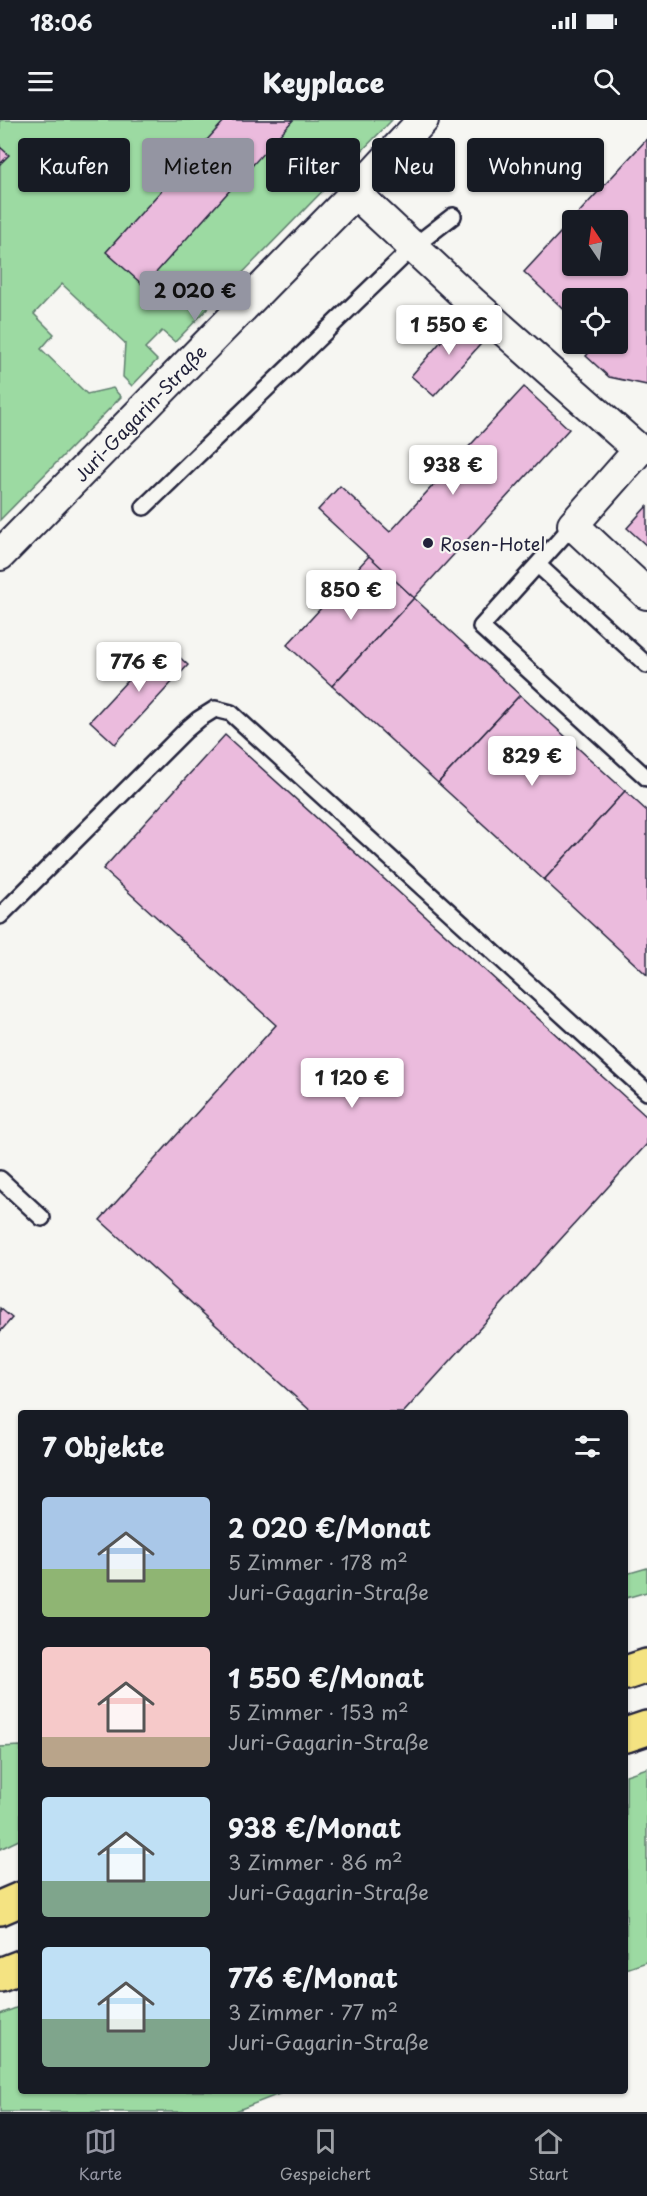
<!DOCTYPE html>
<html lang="de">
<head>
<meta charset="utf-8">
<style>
	:root { --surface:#171b24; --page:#20242c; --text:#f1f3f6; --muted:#9ea1a6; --line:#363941; --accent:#9495a2 }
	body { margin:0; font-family:"Playpen Sans",sans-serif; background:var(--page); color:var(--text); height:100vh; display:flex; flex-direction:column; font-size:22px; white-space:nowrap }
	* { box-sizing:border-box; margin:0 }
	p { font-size:20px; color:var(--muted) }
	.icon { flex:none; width:33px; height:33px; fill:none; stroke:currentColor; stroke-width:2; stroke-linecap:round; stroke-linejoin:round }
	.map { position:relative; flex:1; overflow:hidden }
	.sheet { position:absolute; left:18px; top:1290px; width:610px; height:684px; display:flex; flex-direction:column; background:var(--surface); border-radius:6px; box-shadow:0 2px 4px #0004 }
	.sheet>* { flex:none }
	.banner { position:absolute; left:18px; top:18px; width:612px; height:54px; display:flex; gap:12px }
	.needle { width:39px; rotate:347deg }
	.fabs { position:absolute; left:562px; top:90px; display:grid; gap:12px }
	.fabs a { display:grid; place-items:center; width:66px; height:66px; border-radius:6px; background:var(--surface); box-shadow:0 2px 4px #0004; font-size:30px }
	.price { position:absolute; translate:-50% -51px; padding:0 14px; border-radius:6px; background:#fff; color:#222; font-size:20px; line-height:39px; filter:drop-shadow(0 2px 3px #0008) }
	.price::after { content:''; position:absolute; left:50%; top:36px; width:18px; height:14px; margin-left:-9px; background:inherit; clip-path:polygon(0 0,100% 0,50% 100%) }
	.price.selected { background:var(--accent); color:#111 }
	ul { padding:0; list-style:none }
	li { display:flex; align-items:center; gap:18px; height:150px; padding:0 24px }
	li span { display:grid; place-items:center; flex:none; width:168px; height:120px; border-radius:6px; color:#555 }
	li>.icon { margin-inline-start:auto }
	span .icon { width:72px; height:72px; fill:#fffc; stroke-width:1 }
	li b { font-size:26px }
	h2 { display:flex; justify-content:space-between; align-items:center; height:72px; padding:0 24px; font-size:26px }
	.chip { padding:0 21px; border-radius:6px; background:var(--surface); box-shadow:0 2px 4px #0004; font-size:21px; line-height:54px }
	.chip.selected { background:var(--accent); color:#111 }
	.status { display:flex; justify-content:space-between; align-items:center; height:42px; padding:0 30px; background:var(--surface); direction:ltr }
	.status svg { height:16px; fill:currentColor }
	header { display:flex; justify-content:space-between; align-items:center; height:78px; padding:0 24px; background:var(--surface); font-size:27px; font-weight:800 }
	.menu { display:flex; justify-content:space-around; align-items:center; height:84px; border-top:2px solid var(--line); background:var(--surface); font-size:16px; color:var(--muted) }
	.menu a { display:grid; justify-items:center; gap:3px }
	.menu .selected { color:var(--accent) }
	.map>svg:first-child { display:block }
	.green { fill:#9cdaa2; stroke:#5f7e6e; stroke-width:1.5 }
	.building { fill:#ebbbdd; stroke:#22223b; stroke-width:1.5; fill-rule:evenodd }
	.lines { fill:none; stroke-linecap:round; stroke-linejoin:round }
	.service-casing { stroke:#22223b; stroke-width:20 }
	.minor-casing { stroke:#22223b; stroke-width:34 }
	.motorway-casing { stroke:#22223b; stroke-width:38 }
	.service { stroke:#f6f6f2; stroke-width:15 }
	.minor { stroke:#f6f6f2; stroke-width:30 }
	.motorway { stroke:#f4e382; stroke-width:33 }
	.poi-dot { fill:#22223b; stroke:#f6f6f2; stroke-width:2 }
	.labels { text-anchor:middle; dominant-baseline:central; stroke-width:4.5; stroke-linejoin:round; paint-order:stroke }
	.street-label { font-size:18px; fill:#22223b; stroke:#f6f6f2 }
	.poi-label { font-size:18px; fill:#22223b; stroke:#f6f6f2; text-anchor:start }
</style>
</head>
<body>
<div class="status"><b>18:06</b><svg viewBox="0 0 49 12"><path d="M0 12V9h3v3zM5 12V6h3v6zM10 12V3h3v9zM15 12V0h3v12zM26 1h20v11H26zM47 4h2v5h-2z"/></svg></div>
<header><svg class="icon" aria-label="menu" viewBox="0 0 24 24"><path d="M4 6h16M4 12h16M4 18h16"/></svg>Keyplace<svg class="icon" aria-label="search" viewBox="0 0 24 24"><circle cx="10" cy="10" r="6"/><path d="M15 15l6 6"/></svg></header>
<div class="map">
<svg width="647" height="1992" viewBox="0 0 647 1992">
	<rect width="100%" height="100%" fill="#f6f6f2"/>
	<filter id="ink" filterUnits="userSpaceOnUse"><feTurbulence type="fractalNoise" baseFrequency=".0167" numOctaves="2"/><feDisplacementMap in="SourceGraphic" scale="12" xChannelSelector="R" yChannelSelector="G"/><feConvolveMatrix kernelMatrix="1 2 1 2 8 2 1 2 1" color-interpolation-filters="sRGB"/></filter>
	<g filter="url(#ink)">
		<g class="green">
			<polygon points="0,0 392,0 175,222 162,211 145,228 157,240 132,266 123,257 125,223 62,164 34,194 54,214 41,229 87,274 113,268 121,277 0,400"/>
			<polygon points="647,1448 647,1472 626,1478 626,1454"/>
			<polygon points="21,1626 21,1719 0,1729 0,1627"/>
			<polygon points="647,1648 647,1842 626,1849 626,1655"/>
			<polygon points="21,1886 21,1971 287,1971 233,1992 0,1992 0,1894"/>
		</g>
		<g class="building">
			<polygon points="225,0 293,0 144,166 106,132"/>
			<path d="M647 19V265L609 257 586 236 597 224H618V178H573V198L524 152ZM573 100H618V146H573Z"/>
			<polygon points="0,27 9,35 0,44"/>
			<polygon points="464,195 488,216 434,276 411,256"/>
			<polygon points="524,267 569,309 414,478 318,390 340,366 390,412"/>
			<polygon points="647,386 647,426 627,408"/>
			<polygon points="369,436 414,478 332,566 287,525"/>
			<polygon points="414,478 520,575 438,663 332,566"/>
			<polygon points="163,522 188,545 115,624 90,601"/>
			<polygon points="520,575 625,671 544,760 438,663"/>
			<polygon points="225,615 647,997 647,1024 403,1293 313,1293 100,1100 276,905 103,749"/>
			<polygon points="625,671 647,691 647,855 544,760"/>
			<polygon points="0,1188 12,1198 0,1212"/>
		</g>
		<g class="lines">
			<g class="service-casing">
				<g id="service">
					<polyline points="144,387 413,127 453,96"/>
					<polyline points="573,405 481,507 647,658"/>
					<polyline points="538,445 647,545"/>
					<polyline points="0,796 186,610 199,599 215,589 231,593 647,972"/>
					<polyline points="0,1059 42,1098"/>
				</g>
			</g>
			<g class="minor-casing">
				<g id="minor">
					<polyline points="355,73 472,182 639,330 573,405 647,474"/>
					<polyline points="0,435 355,73 423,0"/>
				</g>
			</g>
			<g class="motorway-casing">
				<g id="motorway">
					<polyline points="626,1553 647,1546"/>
					<polyline points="626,1615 647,1608"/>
					<polyline points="0,1788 21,1779"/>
					<polyline points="0,1855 21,1847"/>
				</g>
			</g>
			<use href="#service" class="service"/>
			<use href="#minor" class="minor"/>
			<use href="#motorway" class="motorway"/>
		</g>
	</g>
	<circle class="poi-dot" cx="428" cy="423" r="6"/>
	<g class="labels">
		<g class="street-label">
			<text transform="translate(140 293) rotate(-46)">Juri-Gagarin-Straße</text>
		</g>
		<g class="poi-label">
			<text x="440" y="423">Rosen-Hotel</text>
		</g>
	</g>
</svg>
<div class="fabs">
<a><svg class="needle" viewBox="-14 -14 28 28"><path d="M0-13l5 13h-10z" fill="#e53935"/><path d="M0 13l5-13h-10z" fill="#9ea1a6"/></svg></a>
<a><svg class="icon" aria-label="locate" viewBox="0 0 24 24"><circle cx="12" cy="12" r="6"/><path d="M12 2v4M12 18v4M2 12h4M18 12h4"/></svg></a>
</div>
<b class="price selected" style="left:195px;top:202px">2 020 €</b>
<b class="price" style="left:449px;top:236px">1 550 €</b>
<b class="price" style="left:453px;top:376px">938 €</b>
<b class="price" style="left:351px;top:501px">850 €</b>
<b class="price" style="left:139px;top:573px">776 €</b>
<b class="price" style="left:532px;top:667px">829 €</b>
<b class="price" style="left:352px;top:989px">1 120 €</b>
<div class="banner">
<a class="chip">Kaufen</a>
<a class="chip selected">Mieten</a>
<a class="chip">Filter</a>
<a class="chip">Neu</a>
<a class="chip">Wohnung</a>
</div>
<section class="sheet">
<h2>7 Objekte<svg class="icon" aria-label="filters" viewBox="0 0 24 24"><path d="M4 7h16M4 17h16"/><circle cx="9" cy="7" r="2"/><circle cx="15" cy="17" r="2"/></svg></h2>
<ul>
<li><span style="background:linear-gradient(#a9c7e8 60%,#8fb573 0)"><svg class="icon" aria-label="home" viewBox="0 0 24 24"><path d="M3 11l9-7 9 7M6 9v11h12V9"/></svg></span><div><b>2 020 €/Monat</b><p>5 Zimmer · 178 m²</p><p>Juri-Gagarin-Straße</p></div></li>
<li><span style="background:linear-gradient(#f6c9c9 75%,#b9a48a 0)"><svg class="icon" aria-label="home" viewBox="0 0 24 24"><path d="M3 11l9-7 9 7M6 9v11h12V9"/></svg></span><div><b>1 550 €/Monat</b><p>5 Zimmer · 153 m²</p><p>Juri-Gagarin-Straße</p></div></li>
<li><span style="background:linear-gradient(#bfe0f5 70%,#7fa58c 0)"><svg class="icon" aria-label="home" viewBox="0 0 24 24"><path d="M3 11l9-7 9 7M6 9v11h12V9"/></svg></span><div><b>938 €/Monat</b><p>3 Zimmer · 86 m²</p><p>Juri-Gagarin-Straße</p></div></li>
<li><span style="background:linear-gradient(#bfe0f5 60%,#7fa58c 0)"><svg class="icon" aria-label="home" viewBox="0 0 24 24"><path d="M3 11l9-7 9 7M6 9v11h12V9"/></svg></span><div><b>776 €/Monat</b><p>3 Zimmer · 77 m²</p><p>Juri-Gagarin-Straße</p></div></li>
</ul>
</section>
</div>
<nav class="menu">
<a class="selected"><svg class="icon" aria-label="map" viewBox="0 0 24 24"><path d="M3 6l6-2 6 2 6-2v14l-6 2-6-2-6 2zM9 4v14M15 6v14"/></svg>Karte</a>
<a><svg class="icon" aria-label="saved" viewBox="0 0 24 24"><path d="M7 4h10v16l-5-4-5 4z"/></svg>Gespeichert</a>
<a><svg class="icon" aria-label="home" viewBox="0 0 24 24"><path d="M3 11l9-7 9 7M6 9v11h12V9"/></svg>Start</a>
</nav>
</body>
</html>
